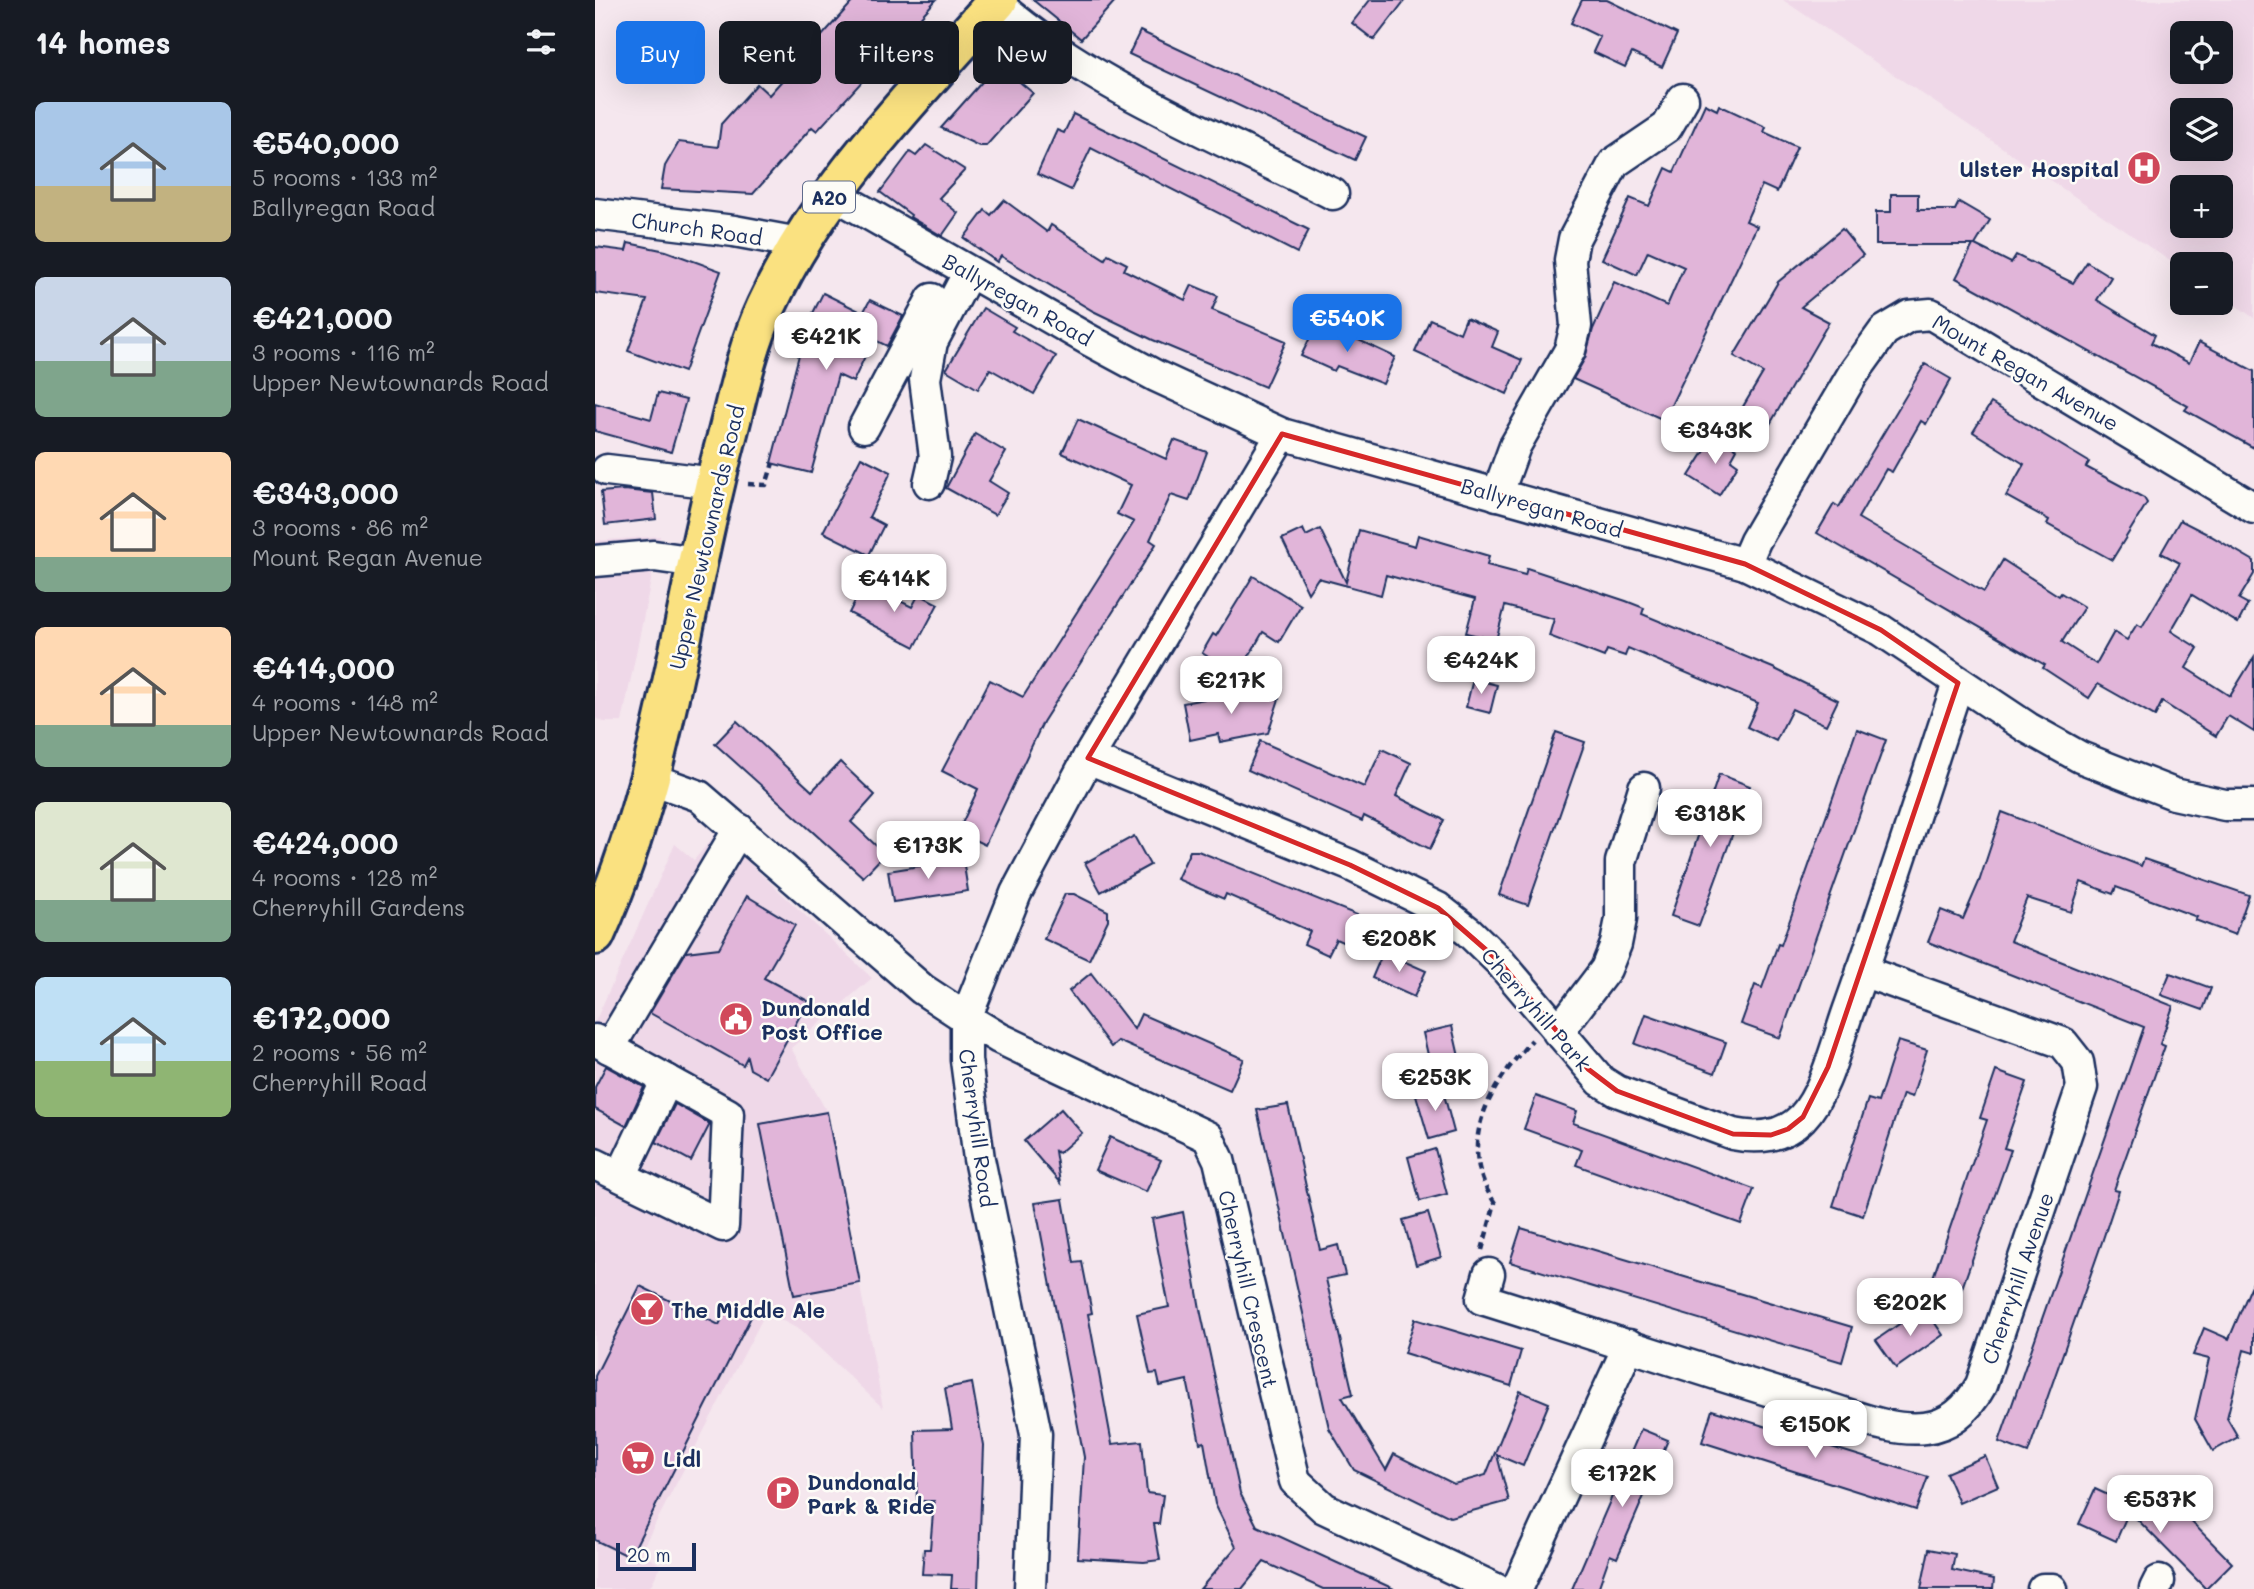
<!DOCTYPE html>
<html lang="en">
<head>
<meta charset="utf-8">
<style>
	:root { --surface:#171b24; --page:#242831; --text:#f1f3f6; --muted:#9ea1a6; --accent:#1a73e8 }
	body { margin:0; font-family:Mali,sans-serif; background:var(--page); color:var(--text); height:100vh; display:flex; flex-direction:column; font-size:26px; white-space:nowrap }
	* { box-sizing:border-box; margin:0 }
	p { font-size:23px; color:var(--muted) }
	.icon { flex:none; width:38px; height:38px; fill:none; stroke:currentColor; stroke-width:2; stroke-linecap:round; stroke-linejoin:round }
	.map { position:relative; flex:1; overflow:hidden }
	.panel { display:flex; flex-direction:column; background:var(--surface); width:595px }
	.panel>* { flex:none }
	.banner { position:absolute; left:21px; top:21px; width:665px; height:63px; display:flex; gap:14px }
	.fabs { position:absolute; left:1575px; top:21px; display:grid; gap:14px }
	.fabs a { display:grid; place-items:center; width:63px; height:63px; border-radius:10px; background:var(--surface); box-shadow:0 7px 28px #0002; font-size:35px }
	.scale { position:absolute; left:21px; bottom:18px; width:80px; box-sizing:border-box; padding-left:7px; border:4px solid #1b2f5e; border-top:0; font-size:19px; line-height:24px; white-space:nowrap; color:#1b2f5e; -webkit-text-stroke:5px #fdfcf7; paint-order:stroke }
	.price { position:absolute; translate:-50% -60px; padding:0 16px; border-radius:14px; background:#fff; color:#222; font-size:23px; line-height:46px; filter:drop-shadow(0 2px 4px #0008) }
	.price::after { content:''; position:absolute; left:50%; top:42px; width:21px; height:16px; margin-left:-10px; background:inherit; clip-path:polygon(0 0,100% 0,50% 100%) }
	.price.current { background:var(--accent); color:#fff }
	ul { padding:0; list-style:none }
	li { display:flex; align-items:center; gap:21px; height:175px; padding:0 35px }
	li span { display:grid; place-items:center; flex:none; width:196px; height:140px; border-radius:10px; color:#555 }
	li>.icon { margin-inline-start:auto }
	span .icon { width:84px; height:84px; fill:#fffc; stroke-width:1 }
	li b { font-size:30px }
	h2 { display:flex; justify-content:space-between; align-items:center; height:84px; padding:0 35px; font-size:30px }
	.tag { padding:0 24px; border-radius:10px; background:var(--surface); box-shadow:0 7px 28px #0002; font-size:24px; line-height:63px }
	.tag.current { background:var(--accent); color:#fff }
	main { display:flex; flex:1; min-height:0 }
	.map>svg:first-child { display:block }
	.built { fill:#efd8e8; fill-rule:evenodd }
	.building { fill:#e1b5d9; stroke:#1b2f5e; stroke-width:2 }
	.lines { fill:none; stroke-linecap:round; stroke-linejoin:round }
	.minor-casing { stroke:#1b2f5e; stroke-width:35 }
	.highway-casing { stroke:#1b2f5e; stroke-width:44 }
	.path { stroke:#1b2f5e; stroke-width:4.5; stroke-dasharray:7 5; stroke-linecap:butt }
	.minor { stroke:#fdfcf7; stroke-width:30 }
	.highway { stroke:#fae180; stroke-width:38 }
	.marked { fill:none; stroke:#d62828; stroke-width:5; stroke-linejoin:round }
	.labels { text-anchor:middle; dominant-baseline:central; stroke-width:5; stroke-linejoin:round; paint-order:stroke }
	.shield { fill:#fdfcf7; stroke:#5f6c8c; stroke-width:2 }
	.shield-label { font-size:19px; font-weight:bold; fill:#1b2f5e }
	.poi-label { font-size:21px; font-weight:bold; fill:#1b2f5e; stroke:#fdfcf7; text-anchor:start }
	.street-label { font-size:21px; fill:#1b2f5e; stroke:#fdfcf7 }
</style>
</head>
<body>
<main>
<section class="panel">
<h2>14 homes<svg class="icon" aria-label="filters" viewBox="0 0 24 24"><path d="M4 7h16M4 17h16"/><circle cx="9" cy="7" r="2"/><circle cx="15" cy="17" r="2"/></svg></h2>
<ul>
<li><span style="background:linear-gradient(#a9c7e8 60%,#c2b280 0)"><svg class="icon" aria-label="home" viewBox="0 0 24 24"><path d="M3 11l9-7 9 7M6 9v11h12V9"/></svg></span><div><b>€540,000</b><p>5 rooms · 133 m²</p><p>Ballyregan Road</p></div></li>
<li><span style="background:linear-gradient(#c9d6e8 60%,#7fa58c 0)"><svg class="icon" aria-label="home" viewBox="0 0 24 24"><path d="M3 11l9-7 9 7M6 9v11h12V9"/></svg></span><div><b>€421,000</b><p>3 rooms · 116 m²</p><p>Upper Newtownards Road</p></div></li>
<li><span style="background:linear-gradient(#ffd9b3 75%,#7fa58c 0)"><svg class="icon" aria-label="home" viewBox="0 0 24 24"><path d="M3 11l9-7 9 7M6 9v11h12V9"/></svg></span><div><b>€343,000</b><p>3 rooms · 86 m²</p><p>Mount Regan Avenue</p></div></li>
<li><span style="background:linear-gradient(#ffd9b3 70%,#7fa58c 0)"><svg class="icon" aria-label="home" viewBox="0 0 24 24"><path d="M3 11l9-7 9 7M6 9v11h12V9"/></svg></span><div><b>€414,000</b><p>4 rooms · 148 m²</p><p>Upper Newtownards Road</p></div></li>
<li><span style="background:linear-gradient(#dfe7d0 70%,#7fa58c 0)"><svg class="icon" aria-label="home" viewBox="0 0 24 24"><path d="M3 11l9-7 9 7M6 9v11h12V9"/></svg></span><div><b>€424,000</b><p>4 rooms · 128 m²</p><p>Cherryhill Gardens</p></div></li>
<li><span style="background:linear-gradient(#bfe0f5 60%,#8fb573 0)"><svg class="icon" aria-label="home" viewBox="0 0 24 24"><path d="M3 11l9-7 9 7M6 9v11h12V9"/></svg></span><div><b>€172,000</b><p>2 rooms · 56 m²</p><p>Cherryhill Road</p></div></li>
</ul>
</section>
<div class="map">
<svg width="1659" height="1589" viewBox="0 0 1659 1589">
	<rect width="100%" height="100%" fill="#f5e7ee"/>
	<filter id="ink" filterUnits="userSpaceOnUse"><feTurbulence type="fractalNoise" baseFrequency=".0143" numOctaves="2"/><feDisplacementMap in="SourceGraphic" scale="14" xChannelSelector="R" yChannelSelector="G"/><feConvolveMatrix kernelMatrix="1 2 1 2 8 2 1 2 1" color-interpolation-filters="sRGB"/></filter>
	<g filter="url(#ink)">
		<g class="built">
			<path d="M1188 0H1659V318L1626 295V264H1587V269ZM1626 33V72H1587V33ZM1626 110V149H1587V110ZM1587 187H1626V226H1587Z"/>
			<polygon points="65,536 27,722 9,722 0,718 0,541"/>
			<polygon points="122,833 277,978 196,1048 232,1112 288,1408 205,1330 171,1312 45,1553 66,1565 54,1589 0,1589 0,1022 80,844 99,860"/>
		</g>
		<g class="building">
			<polygon points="259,0 341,0 222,131 217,127 158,194 66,189 70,166 84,142 123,147 126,124 162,84 174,95"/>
			<polygon points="438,0 521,0 486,39"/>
			<polygon points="775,0 810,0 779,40 757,23"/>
			<polygon points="987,0 1012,0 1082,34 1067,67 1037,53 1030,67 998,52 1005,37 976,23"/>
			<polygon points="545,31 771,137 760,160 534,54"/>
			<polygon points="403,64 438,93 391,146 384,146 346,128"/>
			<polygon points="1110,104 1122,110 1124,105 1171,127 1169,132 1202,147 1182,192 1167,185 1151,221 1162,226 1069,420 978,379 990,358 998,329 1019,282 1072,306 1089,267 1053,251 1042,275 1007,259 1035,198 1054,206 1071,168 1079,172"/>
			<polygon points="478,114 714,230 702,253 496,148 476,190 442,174 462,130 469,133"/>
			<polygon points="331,145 370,170 344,198 363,213 347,236 315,217 316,215 285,192 315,152 321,156"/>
			<polygon points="1296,194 1323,194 1323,210 1360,210 1364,202 1395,220 1380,245 1416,263 1421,255 1478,283 1492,262 1516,277 1502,300 1560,335 1556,343 1594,363 1604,342 1659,371 1659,448 1590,410 1593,406 1361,278 1378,245 1281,245 1281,212 1296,212"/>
			<polygon points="409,200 452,232 456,225 510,259 513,254 532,264 529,270 590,300 597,285 623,296 617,310 691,341 670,387 558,340 498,311 406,256 402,262 369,238 390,210 396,215"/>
			<polygon points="1247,229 1268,255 1206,307 1234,322 1174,426 1146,410 1168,373 1139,356 1183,282"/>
			<polygon points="33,243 71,251 126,271 89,372 33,351 52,300 0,293 0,247 31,251"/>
			<polygon points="228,293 268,313 275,300 308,316 292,346 278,339 258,382 243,375 216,473 176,463 204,355 198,353"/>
			<polygon points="388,308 420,327 417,331 461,356 439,394 395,369 383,389 351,370"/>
			<polygon points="871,318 903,332 897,347 927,360 912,394 820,352 835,319 865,333"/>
			<polygon points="723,321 800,357 788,384 742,366 739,371 706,356"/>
			<polygon points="1330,364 1356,379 1331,424 1326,421 1297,472 1291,469 1263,518 1389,592 1408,560 1464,596 1466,593 1489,607 1467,642 1501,664 1519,632 1532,640 1542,624 1547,627 1585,563 1566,553 1585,520 1616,536 1659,561 1659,574 1644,599 1653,604 1643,623 1597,595 1576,631 1603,648 1591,668 1635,696 1659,657 1659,732 1633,716 1621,736 1567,702 1560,716 1503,684 1494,698 1448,668 1450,665 1222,533 1239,504 1244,507"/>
			<polygon points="63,393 91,400 76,452 0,431 0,403 56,419"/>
			<polygon points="1396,403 1494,462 1491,467 1549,498 1552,503 1517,560 1452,524 1454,520 1411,496 1429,464 1378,432"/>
			<polygon points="483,419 571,459 579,440 612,452 594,501 576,495 555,540 561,544 448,722 390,845 363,832 383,789 347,771 395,680 428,697 539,522 522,514 536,485 467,453"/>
			<polygon points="380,434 411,452 394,481 413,493 400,515 351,488"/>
			<polygon points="1120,435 1142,449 1136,460 1143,465 1124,495 1094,476"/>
			<polygon points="266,457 296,472 274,517 289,525 274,555 228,532"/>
			<polygon points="29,490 58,493 61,519 10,525 6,492"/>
			<polygon points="708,529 711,536 725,529 751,582 764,530 820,546 823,535 894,556 892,565 930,575 932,568 1031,601 1049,608 1047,614 1178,668 1243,700 1231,725 1197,709 1181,741 1152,727 1163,703 1033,648 1030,656 1012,650 1009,657 954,636 959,619 910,606 901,640 871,633 880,599 791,575 786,595 723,578 713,593 687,539"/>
			<polygon points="658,576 706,605 684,642 668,632 643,675 607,653 618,634 621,636"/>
			<polygon points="269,583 317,607 324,594 343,604 320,647 254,613"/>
			<polygon points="878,679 902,685 895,713 871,707"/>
			<polygon points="657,690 684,699 673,733 625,742 623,734 595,740 588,703"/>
			<polygon points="142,721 217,791 245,762 280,795 256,822 290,854 268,877 120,744"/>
			<polygon points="1262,729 1291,740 1185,1038 1146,1024 1160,985 1167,988 1183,944 1186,945"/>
			<polygon points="961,732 990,742 933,905 904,895"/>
			<polygon points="665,741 769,787 787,749 816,763 801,796 849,820 835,849 769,816 767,821 653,770"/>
			<polygon points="1124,774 1155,786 1104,926 1076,916"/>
			<polygon points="1407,812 1546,866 1549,859 1654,895 1640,935 1600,920 1602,917 1521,887 1518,894 1486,882 1476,912 1432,898 1415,941 1578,1006 1565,1044 1570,1046 1519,1190 1524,1191 1507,1242 1433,1453 1404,1442 1549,1027 1333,942 1346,910 1368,919 1384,882"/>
			<polygon points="539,836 555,865 506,892 490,863"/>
			<polygon points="595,851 603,851 777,921 765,950 741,939 733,955 709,944 715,931 631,894 629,899 582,879"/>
			<polygon points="368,859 373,891 298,902 293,871"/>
			<polygon points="470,894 479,894 513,911 513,920 494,960 449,939"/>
			<polygon points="152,896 200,925 169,978 213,1001 171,1078 155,1069 152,1057 148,1065 55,1013 91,952 124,948"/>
			<polygon points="788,952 831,971 819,997 777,978"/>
			<polygon points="496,973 539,1029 546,1014 649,1059 635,1090 523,1041 516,1047 474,991"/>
			<polygon points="1575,973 1616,988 1608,1010 1566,995"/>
			<polygon points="1051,1014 1131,1042 1120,1073 1040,1044"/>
			<polygon points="857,1026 867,1070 838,1077 828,1033"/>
			<polygon points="1303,1041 1332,1050 1317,1097 1308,1094 1268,1216 1238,1206 1273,1099 1283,1102"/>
			<polygon points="11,1066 49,1087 31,1126 0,1109 0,1087"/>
			<polygon points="1401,1071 1432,1082 1409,1148 1416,1150 1361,1305 1332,1295 1392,1120 1385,1118"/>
			<polygon points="847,1087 859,1132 834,1139 821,1095"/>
			<polygon points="941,1096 982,1111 978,1123 1159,1189 1146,1224 981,1165 987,1150 929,1129"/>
			<polygon points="80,1104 115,1124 96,1161 61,1142"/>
			<polygon points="693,1105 725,1250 743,1245 750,1275 731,1279 758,1394 747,1397 791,1470 799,1454 859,1484 891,1475 925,1391 954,1403 928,1466 902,1455 914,1501 855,1517 759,1470 734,1428 662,1110"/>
			<polygon points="466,1109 487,1133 464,1153 460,1151 465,1183 429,1141"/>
			<polygon points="232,1112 265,1283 199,1295 165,1124"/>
			<polygon points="515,1137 566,1160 551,1192 500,1170"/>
			<polygon points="840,1149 852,1194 825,1201 813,1157"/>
			<polygon points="468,1199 479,1263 487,1262 497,1313 493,1314 517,1444 547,1441 552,1493 568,1495 564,1524 559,1524 565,1560 549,1562 483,1558 489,1457 440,1203"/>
			<polygon points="588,1212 605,1309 645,1493 662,1526 799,1589 728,1589 669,1562 647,1589 605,1589 641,1547 620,1504 609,1442 605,1443 592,1380 565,1386 562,1373 555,1374 542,1314 574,1307 557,1219"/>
			<polygon points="833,1213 846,1257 821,1265 808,1220"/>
			<polygon points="926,1228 1257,1327 1247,1362 915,1262"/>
			<polygon points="1659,1280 1659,1353 1649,1350 1632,1418 1643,1437 1618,1451 1600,1419 1614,1359 1598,1355 1609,1328 1634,1339"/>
			<polygon points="45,1286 124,1325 133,1306 156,1317 35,1557 0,1540 0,1376"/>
			<polygon points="1329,1307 1348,1335 1301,1368 1281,1340"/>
			<polygon points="820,1319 926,1351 916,1386 809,1353"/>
			<polygon points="377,1383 388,1445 383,1589 356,1589 357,1575 327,1574 329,1549 335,1549 339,1501 322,1501 320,1430 357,1429 350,1388"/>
			<polygon points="1117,1410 1333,1477 1321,1510 1107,1442"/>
			<polygon points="1046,1429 1073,1440 1031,1538 1022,1558 1015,1555 1003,1589 977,1589"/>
			<polygon points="1390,1456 1403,1486 1364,1503 1351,1473"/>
			<polygon points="1500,1489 1567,1520 1581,1506 1637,1563 1611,1589 1534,1511 1521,1541 1484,1524"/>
			<polygon points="1334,1549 1360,1554 1357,1570 1399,1579 1398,1589 1326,1589"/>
		</g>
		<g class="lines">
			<g class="minor-casing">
				<g id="minor">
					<path d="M401 3C493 85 628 139 738 194"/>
					<polyline points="237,193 494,340 561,376 687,434 1150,564 1286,630 1433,728 1485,757 1579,794 1630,805 1659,805"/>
					<polyline points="0,214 139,231 204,243"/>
					<polyline points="269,427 337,299"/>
					<polyline points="12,470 120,483"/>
					<polyline points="334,483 340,457 330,379 337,342 374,272"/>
					<polyline points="902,495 920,446 975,350 981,326 975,260 979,239 1019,163 1072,127 1088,99"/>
					<polyline points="0,561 59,556 102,562"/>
					<polyline points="1150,564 1160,541 1258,374 1289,331 1314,316 1336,314 1659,508"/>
					<path d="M493 758 755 865 843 908 874 932 905 962 1006 1081 1022 1091 1138 1134C1162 1139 1188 1137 1207 1118 1231 1093 1243 1038 1255 1006 1293 899 1327 791 1363 683"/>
					<polyline points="57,779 104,796 327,989 371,1018 404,1038 613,1137 624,1160 700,1481 729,1508 901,1589"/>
					<polyline points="963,1032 1011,969 1021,944 1026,919 1026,862 1049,788"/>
					<polyline points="0,1040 133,1114 128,1226 0,1164"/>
					<polyline points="14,1048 144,829"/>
					<polyline points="26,1176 72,1080"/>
					<path d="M894 1274 887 1299C1000 1334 1112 1373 1226 1406 1258 1415 1296 1432 1330 1428 1356 1425 1374 1407 1386 1385L1487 1087 1483 1062 1468 1043 1267 971"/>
					<polyline points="435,1589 441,1434 384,1159 371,1060 371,1018 421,893 493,758 687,434"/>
					<polyline points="922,1589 1034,1345"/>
					<polyline points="1448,1589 1457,1589"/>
					<polyline points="1560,1589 1564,1581"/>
				</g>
			</g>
			<g class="highway-casing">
				<path id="highway" d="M0 935C71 778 86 609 130 444 142 399 151 350 171 307 226 187 318 98 403 0"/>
			</g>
			<g class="path">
				<polyline points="153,484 171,485 178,463"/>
				<path d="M887 1250 900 1203C859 1144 895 1086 937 1040"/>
			</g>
			<use href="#minor" class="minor"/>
			<use href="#highway" class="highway"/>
		</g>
	</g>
	<path class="marked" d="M687 434 1150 564 1286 630 1363 683 1233 1067 1208 1117 1193 1129 1176 1135 1138 1134 1022 1091 993 1069 905 962 843 908 755 865 493 758Z"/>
	<defs>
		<g id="hospital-disc" transform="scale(1.75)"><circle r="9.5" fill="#d1495b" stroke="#fdfcf7"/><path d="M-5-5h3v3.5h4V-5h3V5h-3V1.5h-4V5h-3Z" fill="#fff"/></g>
		<g id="civic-disc" transform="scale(1.75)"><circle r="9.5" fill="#d1495b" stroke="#fdfcf7"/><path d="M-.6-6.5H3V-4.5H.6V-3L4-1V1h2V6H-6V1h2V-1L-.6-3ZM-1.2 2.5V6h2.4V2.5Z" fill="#fff"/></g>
		<g id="bar-disc" transform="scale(1.75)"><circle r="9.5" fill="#d1495b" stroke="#fdfcf7"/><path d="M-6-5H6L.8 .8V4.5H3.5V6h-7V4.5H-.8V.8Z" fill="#fff"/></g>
		<g id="supermarket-disc" transform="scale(1.75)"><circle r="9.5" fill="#d1495b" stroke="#fdfcf7"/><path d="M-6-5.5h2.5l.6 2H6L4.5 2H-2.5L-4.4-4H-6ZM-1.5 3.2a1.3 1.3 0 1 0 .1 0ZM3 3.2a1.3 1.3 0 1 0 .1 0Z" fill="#fff"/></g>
		<g id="parking-disc" transform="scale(1.75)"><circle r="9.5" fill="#d1495b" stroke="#fdfcf7"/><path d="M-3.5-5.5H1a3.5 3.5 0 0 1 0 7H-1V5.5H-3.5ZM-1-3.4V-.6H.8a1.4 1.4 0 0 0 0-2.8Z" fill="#fff"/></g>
	</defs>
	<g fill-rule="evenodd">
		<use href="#hospital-disc" x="1549" y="168"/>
		<use href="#civic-disc" x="141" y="1019"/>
		<use href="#bar-disc" x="52" y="1309"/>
		<use href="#supermarket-disc" x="43" y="1458"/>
		<use href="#parking-disc" x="188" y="1493"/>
	</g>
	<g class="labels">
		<rect class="shield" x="208" y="181.5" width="52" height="31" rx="5"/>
		<g class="shield-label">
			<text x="234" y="197">A20</text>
		</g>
		<g class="poi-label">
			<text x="1524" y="168" text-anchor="end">Ulster Hospital</text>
			<text x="166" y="1007">Dundonald<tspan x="166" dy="24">Post Office</tspan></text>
			<text x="76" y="1309">The Middle Ale</text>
			<text x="68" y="1458">Lidl</text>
			<text x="212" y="1481">Dundonald<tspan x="212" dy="24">Park &amp; Ride</tspan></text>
		</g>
		<g class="street-label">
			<text transform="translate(102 228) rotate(8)">Church Road</text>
			<text transform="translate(423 299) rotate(29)">Ballyregan Road</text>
			<text transform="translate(1431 372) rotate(30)">Mount Regan Avenue</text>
			<text transform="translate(947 507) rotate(16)">Ballyregan Road</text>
			<text transform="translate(111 537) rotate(-77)">Upper Newtownards Road</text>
			<text transform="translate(942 1009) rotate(49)">Cherryhill Park</text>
			<text transform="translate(383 1128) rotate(82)">Cherryhill Road</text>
			<text transform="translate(1422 1278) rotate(-71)">Cherryhill Avenue</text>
			<text transform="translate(654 1289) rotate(77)">Cherryhill Crescent</text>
		</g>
	</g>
</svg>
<div class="fabs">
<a><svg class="icon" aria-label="locate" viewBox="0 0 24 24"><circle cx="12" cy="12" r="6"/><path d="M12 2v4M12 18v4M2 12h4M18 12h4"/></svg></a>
<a><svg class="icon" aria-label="layers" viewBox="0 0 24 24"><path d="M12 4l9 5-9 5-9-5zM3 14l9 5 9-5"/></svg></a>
<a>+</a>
<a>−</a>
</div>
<div class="scale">20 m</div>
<b class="price current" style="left:752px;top:354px">€540K</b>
<b class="price" style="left:231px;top:372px">€421K</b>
<b class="price" style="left:1120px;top:466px">€343K</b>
<b class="price" style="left:299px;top:614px">€414K</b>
<b class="price" style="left:886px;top:696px">€424K</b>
<b class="price" style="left:636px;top:716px">€217K</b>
<b class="price" style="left:1115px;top:849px">€318K</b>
<b class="price" style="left:333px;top:881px">€173K</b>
<b class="price" style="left:804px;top:974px">€208K</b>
<b class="price" style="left:840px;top:1113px">€253K</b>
<b class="price" style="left:1315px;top:1338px">€202K</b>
<b class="price" style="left:1220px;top:1460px">€150K</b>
<b class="price" style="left:1027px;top:1509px">€172K</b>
<b class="price" style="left:1565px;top:1535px">€537K</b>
<div class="banner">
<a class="tag current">Buy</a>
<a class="tag">Rent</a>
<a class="tag">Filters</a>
<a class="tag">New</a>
</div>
</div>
</main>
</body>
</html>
